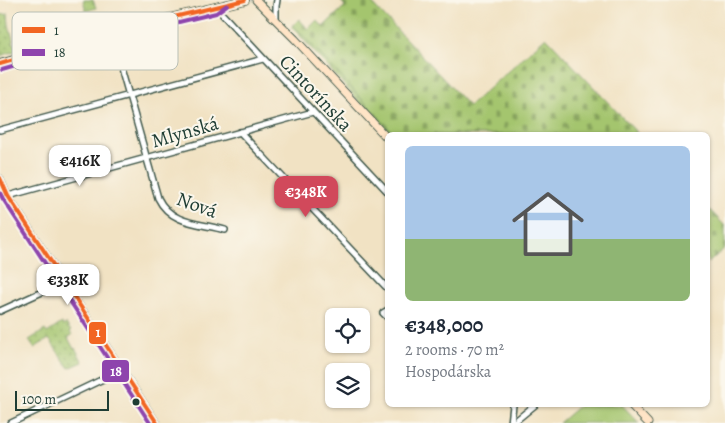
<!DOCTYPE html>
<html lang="en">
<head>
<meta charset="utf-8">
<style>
	:root { --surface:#fff; --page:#f6f6f7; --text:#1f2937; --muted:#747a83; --accent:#d1495b }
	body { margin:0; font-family:Alegreya,serif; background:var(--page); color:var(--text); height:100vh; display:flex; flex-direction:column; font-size:19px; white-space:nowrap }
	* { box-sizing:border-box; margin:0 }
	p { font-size:16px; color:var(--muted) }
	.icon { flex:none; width:28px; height:28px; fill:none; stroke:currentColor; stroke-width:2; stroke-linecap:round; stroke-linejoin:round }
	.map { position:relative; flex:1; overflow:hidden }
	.details { position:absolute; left:385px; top:132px; width:325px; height:275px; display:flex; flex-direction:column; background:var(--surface); border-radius:8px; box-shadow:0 1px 4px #0004 }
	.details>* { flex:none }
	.controls { position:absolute; left:325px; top:308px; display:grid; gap:10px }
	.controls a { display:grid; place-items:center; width:45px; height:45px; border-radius:8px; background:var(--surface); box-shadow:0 1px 4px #0004; font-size:25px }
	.scale { position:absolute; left:15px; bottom:12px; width:94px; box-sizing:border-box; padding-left:5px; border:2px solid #1f3d34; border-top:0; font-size:14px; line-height:18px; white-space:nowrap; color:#1f3d34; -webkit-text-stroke:4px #fbf7ec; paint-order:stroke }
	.price { position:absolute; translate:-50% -42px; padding:0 11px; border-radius:10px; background:#fff; color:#222; font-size:16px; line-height:32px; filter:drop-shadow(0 1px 2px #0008) }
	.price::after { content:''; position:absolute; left:50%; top:30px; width:15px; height:11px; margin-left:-8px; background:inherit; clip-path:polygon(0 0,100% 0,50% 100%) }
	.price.current { background:var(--accent); color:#fff }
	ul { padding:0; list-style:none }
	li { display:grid; align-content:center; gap:10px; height:265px; padding:0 20px }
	li span { display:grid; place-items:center; height:155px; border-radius:8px; color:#555 }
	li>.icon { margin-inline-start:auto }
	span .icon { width:90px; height:90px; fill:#fffc; stroke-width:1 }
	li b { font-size:21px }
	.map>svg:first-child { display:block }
	.grass { fill:url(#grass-dots); stroke:#628151 }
	.cemetery { fill:url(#cemetery-stones); stroke:#628151 }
	.garden { fill:#a4c56e; stroke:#628151 }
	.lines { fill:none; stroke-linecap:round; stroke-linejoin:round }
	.minor-casing { stroke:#3e5649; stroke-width:8 }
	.secondary-casing { stroke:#3e5649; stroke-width:9 }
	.primary-casing { stroke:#3e5649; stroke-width:10 }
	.minor { stroke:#fff; stroke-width:5 }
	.secondary { stroke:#ffe4c6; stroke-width:7 }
	.primary { stroke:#febc70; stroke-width:8 }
	.bus-1-casing { stroke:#fbf7ec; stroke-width:8 }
	.bus-2-casing { stroke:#fbf7ec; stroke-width:8 }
	.bus-1 { stroke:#f26522; stroke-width:4 }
	.bus-2 { stroke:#8e44ad; stroke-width:4 }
	.bus-dot { fill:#1f3d34; stroke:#fbf7ec; stroke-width:2 }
	.labels { text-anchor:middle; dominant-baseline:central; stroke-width:4; stroke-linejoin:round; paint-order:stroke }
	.street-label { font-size:20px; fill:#1f3d34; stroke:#fbf7ec }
	.key { fill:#fbf7ec; stroke:#b9bfb5; stroke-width:1 }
	.key-label { font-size:14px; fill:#1f3d34 }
	.line-badge { stroke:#fbf7ec; stroke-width:2 }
	.badge-label { font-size:14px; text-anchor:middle; font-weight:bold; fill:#fff }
</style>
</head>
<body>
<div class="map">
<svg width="725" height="423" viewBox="0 0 725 423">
	<defs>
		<pattern id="grass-dots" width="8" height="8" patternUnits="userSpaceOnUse" patternTransform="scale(1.25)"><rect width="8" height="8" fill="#a4c56e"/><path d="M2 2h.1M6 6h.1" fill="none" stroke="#85a15b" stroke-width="1.8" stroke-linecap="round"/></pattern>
		<pattern id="cemetery-stones" width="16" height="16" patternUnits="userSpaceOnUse" patternTransform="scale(1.25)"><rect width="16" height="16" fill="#a4c56e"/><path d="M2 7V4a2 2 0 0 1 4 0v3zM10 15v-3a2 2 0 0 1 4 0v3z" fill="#85a15b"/></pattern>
	</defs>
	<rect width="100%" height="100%" fill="#fbf7ec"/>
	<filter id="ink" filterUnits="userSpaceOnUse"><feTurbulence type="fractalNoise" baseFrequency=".02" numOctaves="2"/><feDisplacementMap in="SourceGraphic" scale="10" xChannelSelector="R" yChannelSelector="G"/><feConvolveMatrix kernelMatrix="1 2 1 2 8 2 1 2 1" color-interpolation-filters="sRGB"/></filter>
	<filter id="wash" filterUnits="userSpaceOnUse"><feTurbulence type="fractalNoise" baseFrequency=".0096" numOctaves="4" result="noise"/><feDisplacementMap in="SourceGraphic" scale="20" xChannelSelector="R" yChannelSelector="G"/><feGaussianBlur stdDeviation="1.12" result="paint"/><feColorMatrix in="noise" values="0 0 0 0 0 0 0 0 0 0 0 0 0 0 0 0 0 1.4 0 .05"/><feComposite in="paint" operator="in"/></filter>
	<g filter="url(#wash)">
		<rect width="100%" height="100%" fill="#f1e2c3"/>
		<g class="grass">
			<polygon points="83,0 93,0 96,8 86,11"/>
			<polygon points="8,14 9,25 16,51 0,56 0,15"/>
			<polygon points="293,25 395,135 389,135 292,27"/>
			<polygon points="62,323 63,326 66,324 71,331 70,332 72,335 68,338 74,349 75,348 83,362 69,368 49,339 34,348 29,340 45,330 47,333"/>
		</g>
		<g class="cemetery">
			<polygon points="340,0 369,0 469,106 546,37 639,135 395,135 293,25 299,19 308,29 317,20 323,27 345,6"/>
			<polygon points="708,208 725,226 725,248 708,263"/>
		</g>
		<polygon class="garden" points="580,405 622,405 639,423 559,423"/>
	</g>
	<g filter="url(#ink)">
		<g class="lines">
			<g class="minor-casing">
				<g id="minor">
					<polyline points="223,15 388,192"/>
					<polyline points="276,20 276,6 277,0"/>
					<path d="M111 32 158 198C171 225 201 223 225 230"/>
					<polyline points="0,130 263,59"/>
					<polyline points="240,132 388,289"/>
					<polyline points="0,178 8,196 157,423"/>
					<polyline points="8,196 313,112"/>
					<polyline points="0,311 64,282"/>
					<polyline points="387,317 383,313 388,310"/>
					<polyline points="11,423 122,370"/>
					<polyline points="511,423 513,405"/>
					<polyline points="513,423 535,405"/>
				</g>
			</g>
			<g class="secondary-casing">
				<g id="secondary">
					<polyline points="256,0 295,39 388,139"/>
					<polyline points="631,405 648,423"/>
				</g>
			</g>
			<g class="primary-casing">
				<polyline id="primary" points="0,64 111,32 245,0"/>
			</g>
			<use href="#minor" class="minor"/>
			<use href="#secondary" class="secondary"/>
			<use href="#primary" class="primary"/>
			<g class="bus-1-casing">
				<g id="bus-1">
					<polyline points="0,64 111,32 245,0"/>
					<polyline points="0,178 8,196 157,423"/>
				</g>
			</g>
			<g class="bus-2-casing">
				<g id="bus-2">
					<polyline points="2,70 113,38 216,13 227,5"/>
					<polyline points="0,193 3,199 150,423"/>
				</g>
			</g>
			<use href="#bus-1" class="bus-1"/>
			<use href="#bus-2" class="bus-2"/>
		</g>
	</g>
	<circle class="bus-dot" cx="136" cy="402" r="4.5"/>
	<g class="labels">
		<g class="street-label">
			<text transform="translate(316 93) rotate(47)">Cintorínska</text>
			<text transform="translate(185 132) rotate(-16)">Mlynská</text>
			<text transform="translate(197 205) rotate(20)">Nová</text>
		</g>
	</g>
	<rect x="12" y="12" width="166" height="58" rx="8" class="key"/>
	<rect x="22" y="27" width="23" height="6" fill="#f26522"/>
	<rect x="22" y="49" width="23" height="7" fill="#8e44ad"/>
	<g class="key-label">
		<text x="54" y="35">1</text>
		<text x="54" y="57">18</text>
	</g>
	<g class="line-badge">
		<rect x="88" y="321" width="19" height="24" rx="5" fill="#f26522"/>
		<rect x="101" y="359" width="29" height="24" rx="5" fill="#8e44ad"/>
	</g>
	<g class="badge-label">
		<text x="98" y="337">1</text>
		<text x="116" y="376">18</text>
	</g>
</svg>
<div class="controls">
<a><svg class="icon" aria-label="locate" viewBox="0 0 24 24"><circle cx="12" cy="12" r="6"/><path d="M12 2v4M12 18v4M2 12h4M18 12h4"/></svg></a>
<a><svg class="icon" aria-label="layers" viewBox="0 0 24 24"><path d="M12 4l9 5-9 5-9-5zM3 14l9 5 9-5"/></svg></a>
</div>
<div class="scale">100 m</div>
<b class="price" style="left:80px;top:187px">€416K</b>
<b class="price current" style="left:306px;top:218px">€348K</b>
<b class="price" style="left:68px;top:306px">€338K</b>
<section class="details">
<ul>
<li><span style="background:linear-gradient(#a9c7e8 60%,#8fb573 0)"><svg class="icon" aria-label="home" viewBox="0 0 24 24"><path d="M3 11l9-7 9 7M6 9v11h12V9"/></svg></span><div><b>€348,000</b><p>2 rooms · 70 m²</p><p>Hospodárska</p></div></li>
</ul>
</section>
</div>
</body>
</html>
